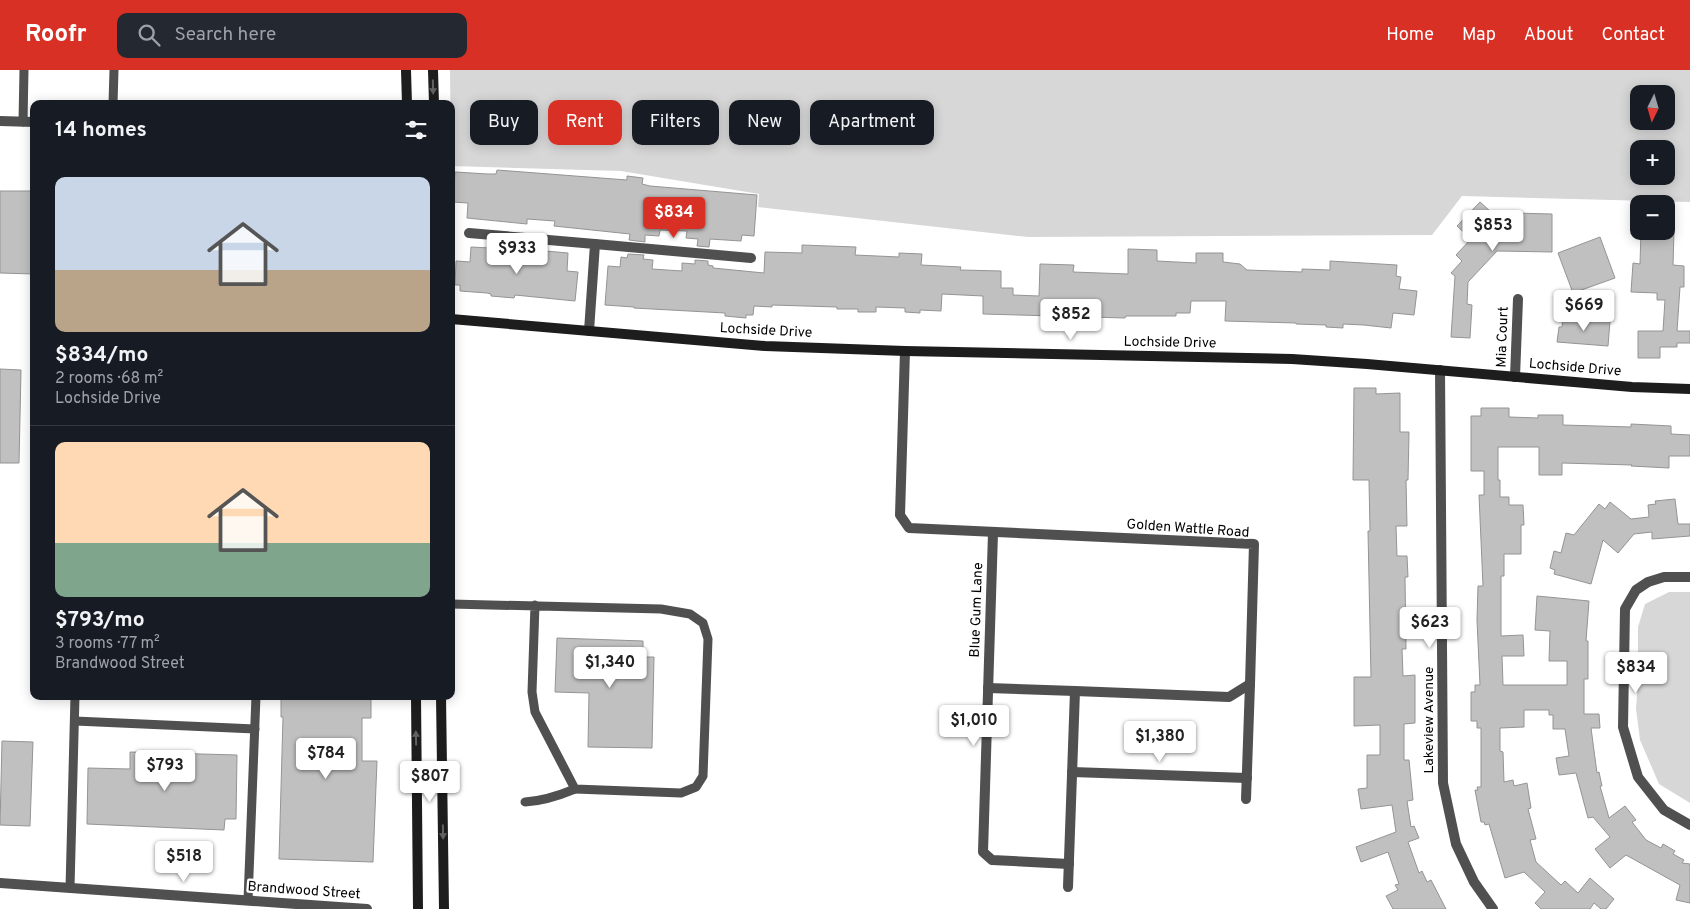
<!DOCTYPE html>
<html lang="en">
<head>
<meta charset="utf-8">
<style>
	:root { --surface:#171b24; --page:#242831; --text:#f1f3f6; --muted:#9ea1a6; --line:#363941; --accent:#d93025 }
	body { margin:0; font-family:Overpass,sans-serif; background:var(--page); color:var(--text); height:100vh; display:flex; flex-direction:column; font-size:19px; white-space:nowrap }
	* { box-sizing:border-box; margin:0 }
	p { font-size:16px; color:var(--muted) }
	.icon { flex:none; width:28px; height:28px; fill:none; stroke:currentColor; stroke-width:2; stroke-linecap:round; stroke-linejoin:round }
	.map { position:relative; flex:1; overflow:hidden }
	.drawer { position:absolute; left:30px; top:30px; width:425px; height:600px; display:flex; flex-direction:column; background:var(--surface); border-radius:10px; box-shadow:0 2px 12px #0003 }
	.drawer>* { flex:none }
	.banner { position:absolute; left:470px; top:30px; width:475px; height:45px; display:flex; gap:10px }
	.needle { width:32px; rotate:185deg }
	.tools { position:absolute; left:1630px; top:15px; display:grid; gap:10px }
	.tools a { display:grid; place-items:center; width:45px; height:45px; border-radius:10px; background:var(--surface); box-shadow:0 2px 12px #0003; font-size:25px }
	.price { position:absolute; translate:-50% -42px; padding:0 11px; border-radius:5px; background:#fff; color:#222; font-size:16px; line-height:32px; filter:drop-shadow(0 1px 2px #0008) }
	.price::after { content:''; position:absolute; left:50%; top:30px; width:15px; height:11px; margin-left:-8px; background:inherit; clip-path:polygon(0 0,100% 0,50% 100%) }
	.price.current { background:var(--accent); color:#fff }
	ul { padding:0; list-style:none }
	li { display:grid; align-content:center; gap:10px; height:265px; padding:0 25px }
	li+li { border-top:1px solid var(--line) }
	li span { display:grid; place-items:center; height:155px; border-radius:10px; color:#555 }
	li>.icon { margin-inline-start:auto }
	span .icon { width:90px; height:90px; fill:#fffc; stroke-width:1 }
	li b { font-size:21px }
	h2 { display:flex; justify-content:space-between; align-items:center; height:60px; padding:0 25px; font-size:21px }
	.pill { padding:0 18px; border-radius:10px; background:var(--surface); box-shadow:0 2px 12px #0003; font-size:18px; line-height:45px }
	.pill.current { background:var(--accent); color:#fff }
	header { display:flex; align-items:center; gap:30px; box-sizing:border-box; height:70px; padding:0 25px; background:var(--accent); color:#fff }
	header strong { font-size:24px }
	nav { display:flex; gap:28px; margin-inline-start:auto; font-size:18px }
	.search { width:350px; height:45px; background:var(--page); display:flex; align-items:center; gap:12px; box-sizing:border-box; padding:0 18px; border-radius:10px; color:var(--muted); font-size:19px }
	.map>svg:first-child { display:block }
	.green { fill:#d7d7d7; fill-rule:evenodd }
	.building { fill:#c0c0c0; stroke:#949494 }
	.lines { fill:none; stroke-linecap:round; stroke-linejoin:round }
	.lane { stroke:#505050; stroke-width:9 }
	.street { stroke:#505050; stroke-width:10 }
	.secondary { stroke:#1d1d1d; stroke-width:10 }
	.oneway { fill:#616161 }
	.labels { text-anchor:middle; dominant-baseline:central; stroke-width:4.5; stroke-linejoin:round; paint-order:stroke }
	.street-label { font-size:14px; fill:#000; stroke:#fff }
</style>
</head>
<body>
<header>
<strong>Roofr</strong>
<div class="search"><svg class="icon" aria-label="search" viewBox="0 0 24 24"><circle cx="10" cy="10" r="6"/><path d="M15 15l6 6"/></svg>Search here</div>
<nav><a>Home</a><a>Map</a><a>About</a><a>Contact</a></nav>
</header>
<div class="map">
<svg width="1690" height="839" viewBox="0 0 1690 839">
	<rect width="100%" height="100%" fill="#fff"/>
	<g class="green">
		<path d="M450 0H1690V132L1462 126 1432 165 1028 167 758 137 759 124 621 101 451 96ZM1639 24H1666V51H1639ZM1639 79H1666V106H1639Z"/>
		<polygon points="1669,522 1690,522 1690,733 1659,714 1640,670 1636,639 1638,609 1638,557 1645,534"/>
	</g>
	<g class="building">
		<polygon points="497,100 627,110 627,106 643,108 642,114 650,116 757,125 754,166 742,165 741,171 710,169 709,177 697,176 698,169 686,168 687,161 660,160 659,166 645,165 645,172 629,170 630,164 554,156 555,151 527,149 527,154 467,148 468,133 453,132 455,102 488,104 496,104"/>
		<polygon points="0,121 34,121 34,204 0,203"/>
		<polygon points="1480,132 1512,161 1512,143 1552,144 1552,182 1497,181 1468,212 1467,234 1472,235 1470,268 1451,267 1455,206 1451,203 1462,191 1456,185 1471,169 1457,156"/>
		<polygon points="1641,161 1674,161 1673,195 1684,196 1684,217 1680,217 1677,261 1690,261 1690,273 1677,273 1677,277 1660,277 1660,288 1638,288 1638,261 1663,261 1665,230 1657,230 1657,223 1631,222 1633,193 1640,194"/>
		<polygon points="1600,167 1615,208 1573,223 1558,183"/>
		<polygon points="802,175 856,177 855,185 899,187 899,183 922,184 921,195 961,197 960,200 1001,201 1001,218 1013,218 1013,225 1039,226 1040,194 1074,195 1073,202 1128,204 1128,179 1157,180 1157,191 1196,193 1196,183 1223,183 1223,192 1240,194 1247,200 1302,202 1302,199 1330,200 1330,191 1397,195 1396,206 1401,207 1399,219 1417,221 1414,245 1393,243 1391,258 1364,255 1343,254 1343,258 1326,257 1326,255 1296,254 1296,253 1225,251 1226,231 1191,231 1190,243 1176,243 1176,246 1126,246 1125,248 983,244 983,226 942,224 941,241 920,240 920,243 905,242 905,238 876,237 876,242 858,242 858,239 837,239 837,237 772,235 772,237 754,236 753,245 746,245 746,248 725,246 725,243 634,238 634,237 605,235 608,196 620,197 621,187 627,188 628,184 644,185 643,189 653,190 652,199 682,201 682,193 695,194 695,190 708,191 708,195 713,196 713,198 764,203 765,182 802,183"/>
		<polygon points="491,176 505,177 504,186 533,189 534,180 568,183 567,201 578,202 575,231 515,225 514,228 491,226 491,224 487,223 460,221 460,215 455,215 456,191 470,192 471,177 490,178"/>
		<polygon points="1563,247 1610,251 1608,276 1557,272 1559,257 1562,257"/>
		<polygon points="0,299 21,300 19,393 0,393"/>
		<polygon points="1354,318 1376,318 1376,324 1400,323 1400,362 1409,362 1408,410 1406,410 1407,456 1396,456 1397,486 1407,486 1408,507 1405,507 1406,579 1402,579 1403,606 1415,605 1415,653 1404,654 1404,690 1409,690 1413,730 1407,731 1411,757 1414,756 1419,768 1408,772 1419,803 1422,801 1427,812 1431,810 1446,839 1393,839 1386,826 1398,820 1395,815 1399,814 1388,782 1361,792 1356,777 1396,762 1392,735 1361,739 1358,719 1367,718 1367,685 1380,685 1380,655 1354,656 1354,607 1371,607 1368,461 1370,461 1369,410 1353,410"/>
		<polygon points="1481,338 1509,338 1509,347 1538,348 1538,345 1563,345 1563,355 1631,357 1631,354 1671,356 1671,364 1690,365 1690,386 1669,386 1669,398 1631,396 1632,395 1562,393 1562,405 1539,405 1539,377 1498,377 1498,410 1500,410 1500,427 1509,427 1509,435 1523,435 1524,455 1521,455 1521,484 1504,484 1504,506 1501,506 1501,566 1523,565 1524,586 1502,586 1503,615 1567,615 1567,591 1549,591 1550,561 1535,560 1537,526 1589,531 1586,571 1588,571 1588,609 1584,609 1584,644 1599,644 1600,658 1591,658 1597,703 1599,702 1602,716 1600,716 1609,748 1625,736 1636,750 1632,752 1646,770 1661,778 1663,774 1675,781 1673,784 1684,790 1682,793 1690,794 1690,833 1676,830 1680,815 1626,785 1610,798 1595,779 1610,767 1593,747 1588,748 1576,703 1559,705 1556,688 1569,686 1565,659 1553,659 1553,645 1549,645 1549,640 1524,640 1524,657 1500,658 1500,681 1503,682 1504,712 1513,710 1514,716 1527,713 1531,738 1528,739 1536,769 1530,770 1536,792 1561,815 1565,811 1578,823 1590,808 1614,829 1606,839 1601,839 1594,833 1590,839 1541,839 1535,833 1545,822 1524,802 1505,808 1489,754 1485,755 1484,752 1481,752 1475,720 1478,720 1477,717 1481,717 1481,658 1477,658 1477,651 1471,651 1471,622 1475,622 1475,615 1480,615 1477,550 1478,516 1483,516 1479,425 1484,425 1484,401 1471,401 1471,346 1481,346"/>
		<polygon points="1675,429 1678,454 1690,454 1690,466 1652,469 1652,462 1634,464 1618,483 1603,470 1591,514 1554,504 1555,500 1550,498 1554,481 1561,483 1566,463 1574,465 1599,434 1605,439 1610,432 1631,449 1649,447 1648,435 1656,434 1655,431"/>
		<polygon points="557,568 643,571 643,587 654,587 652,678 588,677 589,623 555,622"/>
		<polygon points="281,626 371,626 371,648 362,648 362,691 377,691 373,792 279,789 283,647 281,647"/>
		<polygon points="2,671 33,672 30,756 0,755"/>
		<polygon points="130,682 237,685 236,749 225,749 224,760 87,754 88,698 130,699"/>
	</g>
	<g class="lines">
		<g class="lane">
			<polyline points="113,34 114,0"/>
			<polyline points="23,52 24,0"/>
			<polyline points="451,534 661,539 690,544 703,553 708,569 703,706 696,717 681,723 575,719 535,642 532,622 535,535"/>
			<polyline points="75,651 255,659"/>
			<path d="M525 732C543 731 558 726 575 719"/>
			<polyline points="70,818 75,626"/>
			<polyline points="248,830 256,626"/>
		</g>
		<g class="street">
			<polyline points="0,51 34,52"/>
			<polyline points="469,163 595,174 589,261"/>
			<polyline points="595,174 751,188"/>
			<polyline points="905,281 900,445 909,458 1254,474 1250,614 1229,627 1075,621 1068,817"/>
			<polyline points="1440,300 1443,713 1456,774 1474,812 1493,839"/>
			<polyline points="1515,307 1518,229"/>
			<polyline points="993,463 983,782 992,790 1069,794"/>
			<polyline points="1690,507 1664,507 1648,512 1636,520 1625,539 1623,657 1638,707 1664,740 1690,755"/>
			<polyline points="988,618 1075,621"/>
			<polyline points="1072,702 1247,708"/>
			<polyline points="1246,729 1250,614"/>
			<polyline points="0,813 367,839"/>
		</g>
		<g class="secondary">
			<polyline points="406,0 407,34"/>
			<polyline points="433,0 434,34"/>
			<polyline points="451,249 765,276 905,281 1292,289 1367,294 1632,317 1690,319"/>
			<polyline points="416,626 418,839"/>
			<polyline points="441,626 444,839"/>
		</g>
	</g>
	<defs><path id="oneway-solid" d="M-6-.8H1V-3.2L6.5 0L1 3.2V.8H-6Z" transform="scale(1.25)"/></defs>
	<g class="oneway">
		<use href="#oneway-solid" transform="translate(433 17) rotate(89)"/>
		<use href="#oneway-solid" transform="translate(416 668) rotate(-91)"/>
		<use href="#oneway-solid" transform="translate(443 762) rotate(89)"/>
	</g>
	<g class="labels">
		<g class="street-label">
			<text transform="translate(766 261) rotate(3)">Lochside Drive</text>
			<text transform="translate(1503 267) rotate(-88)">Mia Court</text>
			<text transform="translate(1170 273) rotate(1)">Lochside Drive</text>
			<text transform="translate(1575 298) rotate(5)">Lochside Drive</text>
			<text transform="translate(1188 459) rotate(4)">Golden Wattle Road</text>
			<text transform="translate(977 540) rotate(-88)">Blue Gum Lane</text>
			<text transform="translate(1429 650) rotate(-90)">Lakeview Avenue</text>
			<text transform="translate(304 821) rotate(4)">Brandwood Street</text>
		</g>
	</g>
</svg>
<div class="tools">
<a><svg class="needle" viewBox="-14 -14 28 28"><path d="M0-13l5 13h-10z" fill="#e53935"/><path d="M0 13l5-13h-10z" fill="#9ea1a6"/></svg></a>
<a>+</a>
<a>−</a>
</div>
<b class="price current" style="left:674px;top:169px">$834</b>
<b class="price" style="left:1493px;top:182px">$853</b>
<b class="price" style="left:517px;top:205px">$933</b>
<b class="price" style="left:1584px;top:262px">$669</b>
<b class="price" style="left:1071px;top:271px">$852</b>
<b class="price" style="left:1430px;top:579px">$623</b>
<b class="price" style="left:610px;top:619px">$1,340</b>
<b class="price" style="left:1636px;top:624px">$834</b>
<b class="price" style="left:974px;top:677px">$1,010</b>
<b class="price" style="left:1160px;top:693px">$1,380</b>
<b class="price" style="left:326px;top:710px">$784</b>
<b class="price" style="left:165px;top:722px">$793</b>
<b class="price" style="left:430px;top:733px">$807</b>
<b class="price" style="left:184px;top:813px">$518</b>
<div class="banner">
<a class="pill">Buy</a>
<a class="pill current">Rent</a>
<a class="pill">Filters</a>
<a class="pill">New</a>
<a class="pill">Apartment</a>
</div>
<section class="drawer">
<h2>14 homes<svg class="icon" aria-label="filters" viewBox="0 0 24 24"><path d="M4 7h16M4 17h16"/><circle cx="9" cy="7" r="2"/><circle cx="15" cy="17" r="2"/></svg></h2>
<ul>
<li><span style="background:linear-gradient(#c9d6e8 60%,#b9a48a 0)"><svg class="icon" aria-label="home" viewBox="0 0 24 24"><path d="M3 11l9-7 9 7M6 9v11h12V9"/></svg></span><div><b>$834/mo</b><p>2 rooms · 68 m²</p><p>Lochside Drive</p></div></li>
<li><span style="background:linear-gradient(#ffd9b3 65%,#7fa58c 0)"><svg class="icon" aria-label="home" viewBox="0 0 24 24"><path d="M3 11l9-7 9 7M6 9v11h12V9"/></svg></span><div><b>$793/mo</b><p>3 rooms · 77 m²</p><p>Brandwood Street</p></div></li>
</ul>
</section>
</div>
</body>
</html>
